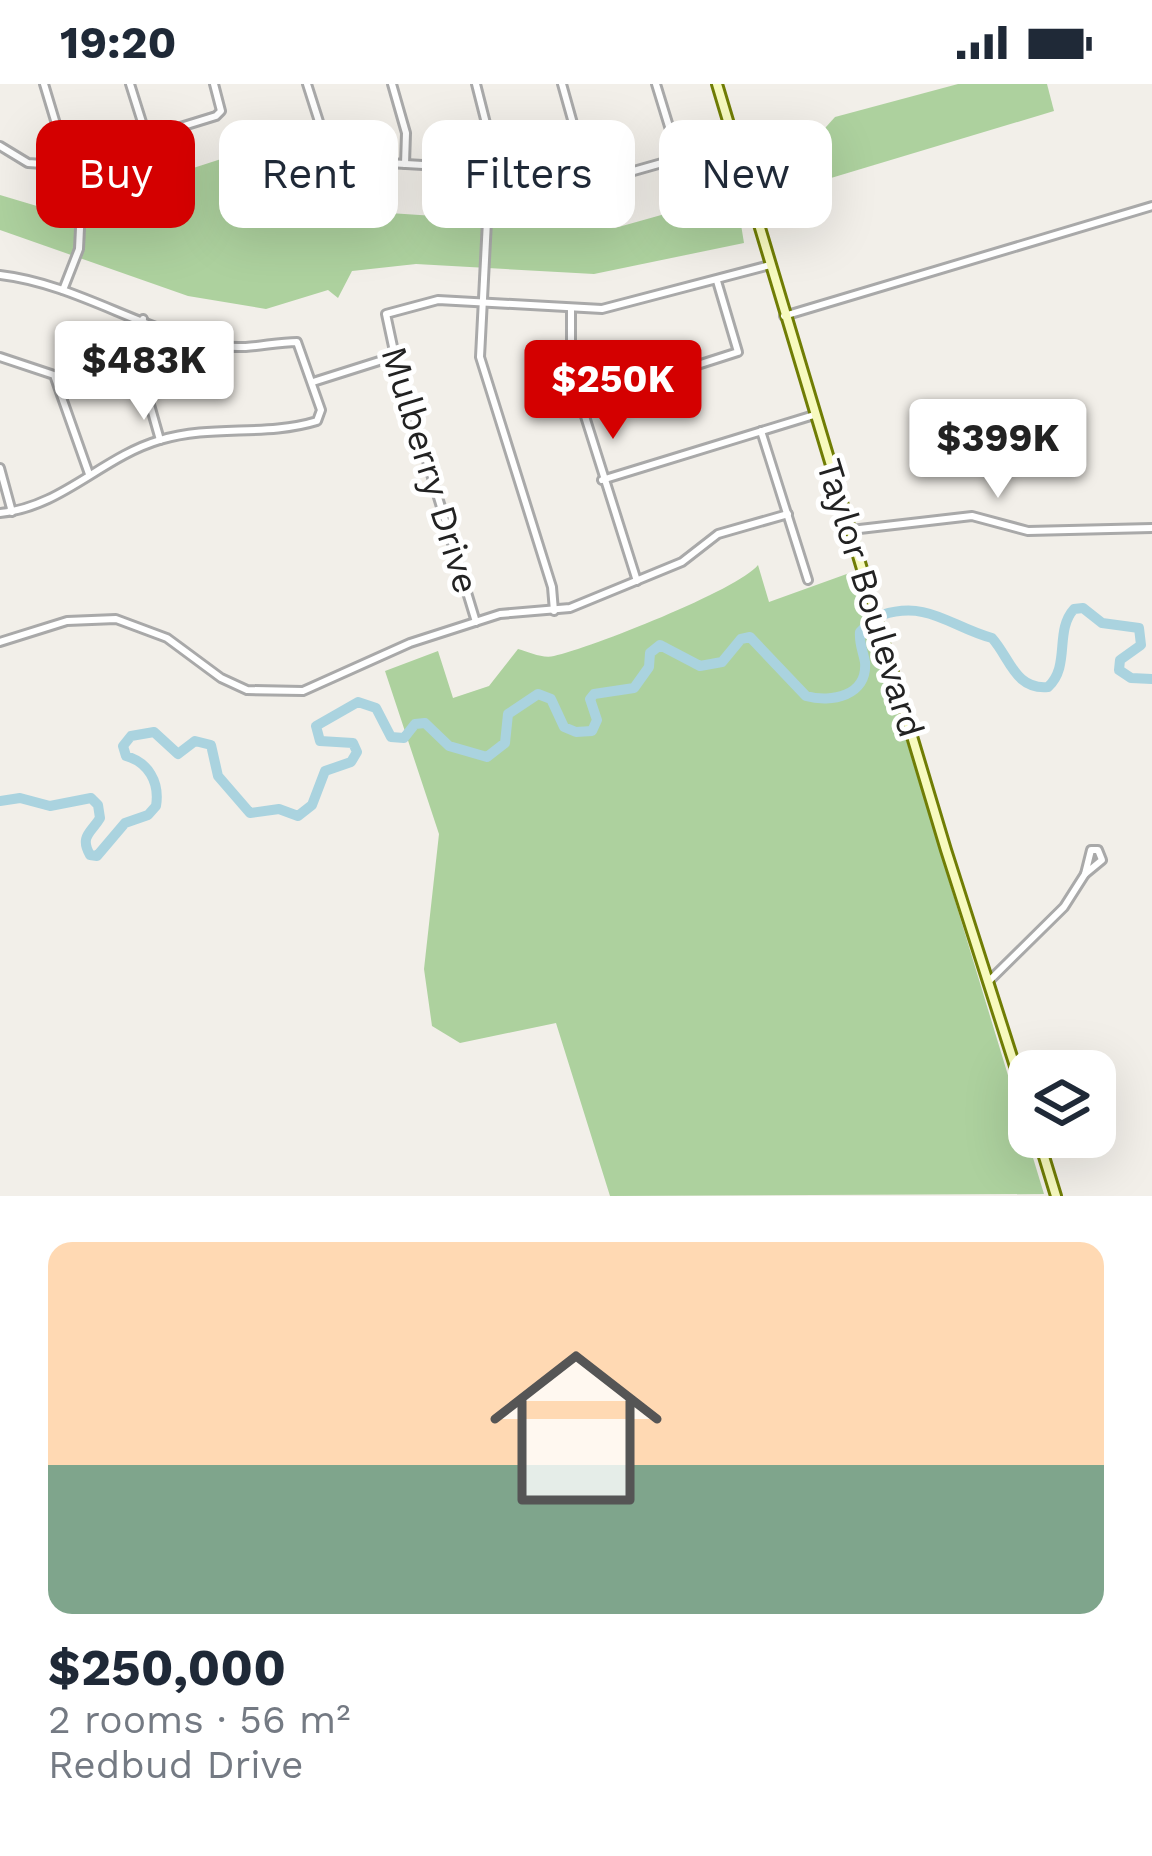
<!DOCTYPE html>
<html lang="en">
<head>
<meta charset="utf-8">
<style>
	:root { --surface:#fff; --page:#f2f2f3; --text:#1f2937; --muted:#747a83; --line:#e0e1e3; --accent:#d40000 }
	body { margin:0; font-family:"Work Sans",sans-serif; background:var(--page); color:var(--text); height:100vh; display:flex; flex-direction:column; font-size:45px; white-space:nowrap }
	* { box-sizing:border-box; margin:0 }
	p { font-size:39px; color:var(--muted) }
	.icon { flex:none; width:66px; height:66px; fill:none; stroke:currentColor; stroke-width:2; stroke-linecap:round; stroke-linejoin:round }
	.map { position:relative; height:1112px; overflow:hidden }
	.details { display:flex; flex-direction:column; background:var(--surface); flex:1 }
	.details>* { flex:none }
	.hud { position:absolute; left:36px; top:36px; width:1080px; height:108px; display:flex; gap:24px }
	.fabs { position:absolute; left:1008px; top:966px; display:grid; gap:24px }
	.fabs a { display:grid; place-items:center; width:108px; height:108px; border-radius:24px; background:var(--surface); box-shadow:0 12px 48px #0002; font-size:60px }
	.price { position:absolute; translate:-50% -102px; padding:0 27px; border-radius:12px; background:#fff; color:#222; font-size:39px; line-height:78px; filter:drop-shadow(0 3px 6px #0008) }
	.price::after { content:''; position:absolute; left:50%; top:72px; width:36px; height:27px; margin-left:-18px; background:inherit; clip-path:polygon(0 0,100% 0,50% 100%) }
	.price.current { background:var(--accent); color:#fff }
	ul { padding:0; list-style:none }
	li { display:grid; align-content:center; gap:24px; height:636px; padding:0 48px }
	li+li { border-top:3px solid var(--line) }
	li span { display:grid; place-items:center; height:372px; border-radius:24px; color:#555 }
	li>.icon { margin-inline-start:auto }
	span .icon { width:216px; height:216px; fill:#fffc; stroke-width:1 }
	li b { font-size:51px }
	.pill { padding:0 42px; border-radius:24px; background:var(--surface); box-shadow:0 12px 48px #0002; font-size:42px; line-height:108px }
	.pill.current { background:var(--accent); color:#fff }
	.status { display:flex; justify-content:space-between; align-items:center; height:84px; padding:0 60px; background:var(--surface); direction:ltr }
	.status svg { height:33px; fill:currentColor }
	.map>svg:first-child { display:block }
	.forest { fill:#add19e }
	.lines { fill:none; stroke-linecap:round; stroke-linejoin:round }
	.river { stroke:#aad3df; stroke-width:10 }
	.street-casing { stroke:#a9a9a9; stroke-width:12 }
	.secondary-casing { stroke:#707d05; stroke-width:14 }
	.street { stroke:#fff; stroke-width:6 }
	.secondary { stroke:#f7fabf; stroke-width:8 }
	.labels { text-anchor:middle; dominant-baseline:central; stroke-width:10; stroke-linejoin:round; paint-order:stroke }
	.street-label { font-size:36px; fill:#222; stroke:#fff }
</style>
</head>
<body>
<div class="status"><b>19:20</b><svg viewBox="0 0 49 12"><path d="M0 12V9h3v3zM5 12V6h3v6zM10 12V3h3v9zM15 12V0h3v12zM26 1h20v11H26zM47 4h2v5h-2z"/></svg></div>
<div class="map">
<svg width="1152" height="1112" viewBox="0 0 1152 1112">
	<rect width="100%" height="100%" fill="#f2efe9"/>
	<g class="forest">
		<polygon points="958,0 1047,0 1054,27 761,115 835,33"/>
		<polygon points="280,56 299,123 615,144 736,110 744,159 594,190 416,180 352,187 338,214 328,206 266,225 188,212 0,146 0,111 57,128"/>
		<path d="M758 481 769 518 855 487 1044 1110 610 1112 556 939 460 959 432 942 424 885 439 750 385 587 438 567 453 614 489 602 518 565C529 568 543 575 554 572 590 564 738 506 758 481Z"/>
	</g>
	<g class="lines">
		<g class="river">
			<path d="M882 531C928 516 951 543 992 554 1010 574 1015 606 1048 603 1071 582 1054 547 1074 525L1083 524 1102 539 1139 544 1141 561 1120 576 1119 586 1131 594 1152 595"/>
			<path d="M0 717 20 714 50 722 91 714 98 721 100 734C92 748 79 752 90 771L97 772 125 739 148 731 156 722C160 698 148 678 126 672L123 662 131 652 154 648 178 670 195 657 211 661 218 692 250 729 279 725 298 732 312 721 325 687 351 678 357 668 353 659 320 657 316 642 358 618 376 624 391 653 404 654 415 640 425 639 449 662 487 673 505 659 508 630 538 610 551 615 564 643 576 648 592 647 597 636 590 615 594 610 634 604 649 583 650 569 660 561 700 582 722 578 741 555 750 553 806 612C831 619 868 612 865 578 863 567 859 560 860 548L874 534"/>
		</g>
		<g class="street-casing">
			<g id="street">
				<polyline points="44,0 81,123 79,165 63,206"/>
				<polyline points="130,0 147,54"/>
				<polyline points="307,0 329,69 336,76 616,92 736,58"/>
				<polyline points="392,0 406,49 405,80"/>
				<polyline points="476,0 491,59 480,273 552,503 554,527"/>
				<polyline points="562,0 576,50 574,90"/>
				<polyline points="656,0 679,75"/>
				<polyline points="0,62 28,79 57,81 216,32 221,27 214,0"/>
				<path d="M0 191C78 200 146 250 223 262 249 266 272 258 297 258L321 326 317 337C265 353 213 340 160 356 102 373 62 423 0 429"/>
				<polyline points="571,224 571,288 637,497"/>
				<polyline points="784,232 1152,122"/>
				<polyline points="143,235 137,275 160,356"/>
				<polyline points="0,273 54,291 89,390"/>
				<polyline points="313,298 395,272"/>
				<polyline points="579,319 738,268 717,197"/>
				<polyline points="761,347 808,496"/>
				<polyline points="0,384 12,428"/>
				<polyline points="602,396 814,331"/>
				<polyline points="851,446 972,432 1028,447 1152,444"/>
				<polyline points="476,538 395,272 386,230 438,216 602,225 770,181"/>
				<polyline points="0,558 67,537 116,535 167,554 221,594 247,606 303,607 410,559 500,530 570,524 682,478 718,450 788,430"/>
				<polygon points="1091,766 1098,766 1102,776 1085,790"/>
				<polyline points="988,898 1064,823 1085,790"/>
			</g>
		</g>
		<g class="secondary-casing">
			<g id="secondary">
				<polyline points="717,0 946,766 1029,1026"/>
				<polyline points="1038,1053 1056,1112"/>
			</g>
		</g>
		<use href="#street" class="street"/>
		<use href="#secondary" class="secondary"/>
	</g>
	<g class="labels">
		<g class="street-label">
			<text transform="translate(430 386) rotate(73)">Mulberry Drive</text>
			<text transform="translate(870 514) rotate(73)">Taylor Boulevard</text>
		</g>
	</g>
</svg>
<div class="fabs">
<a><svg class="icon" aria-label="layers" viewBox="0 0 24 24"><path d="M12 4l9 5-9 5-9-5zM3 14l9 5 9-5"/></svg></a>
</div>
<b class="price" style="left:144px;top:339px">$483K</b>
<b class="price current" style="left:613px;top:358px">$250K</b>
<b class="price" style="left:998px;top:417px">$399K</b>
<div class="hud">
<a class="pill current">Buy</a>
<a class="pill">Rent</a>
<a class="pill">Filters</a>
<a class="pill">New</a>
</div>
</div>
<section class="details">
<ul>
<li><span style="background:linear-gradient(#ffd9b3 60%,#7fa58c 0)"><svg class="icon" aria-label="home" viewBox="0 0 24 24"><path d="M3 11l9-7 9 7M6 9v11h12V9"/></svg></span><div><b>$250,000</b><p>2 rooms · 56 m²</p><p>Redbud Drive</p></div></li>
</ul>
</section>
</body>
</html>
